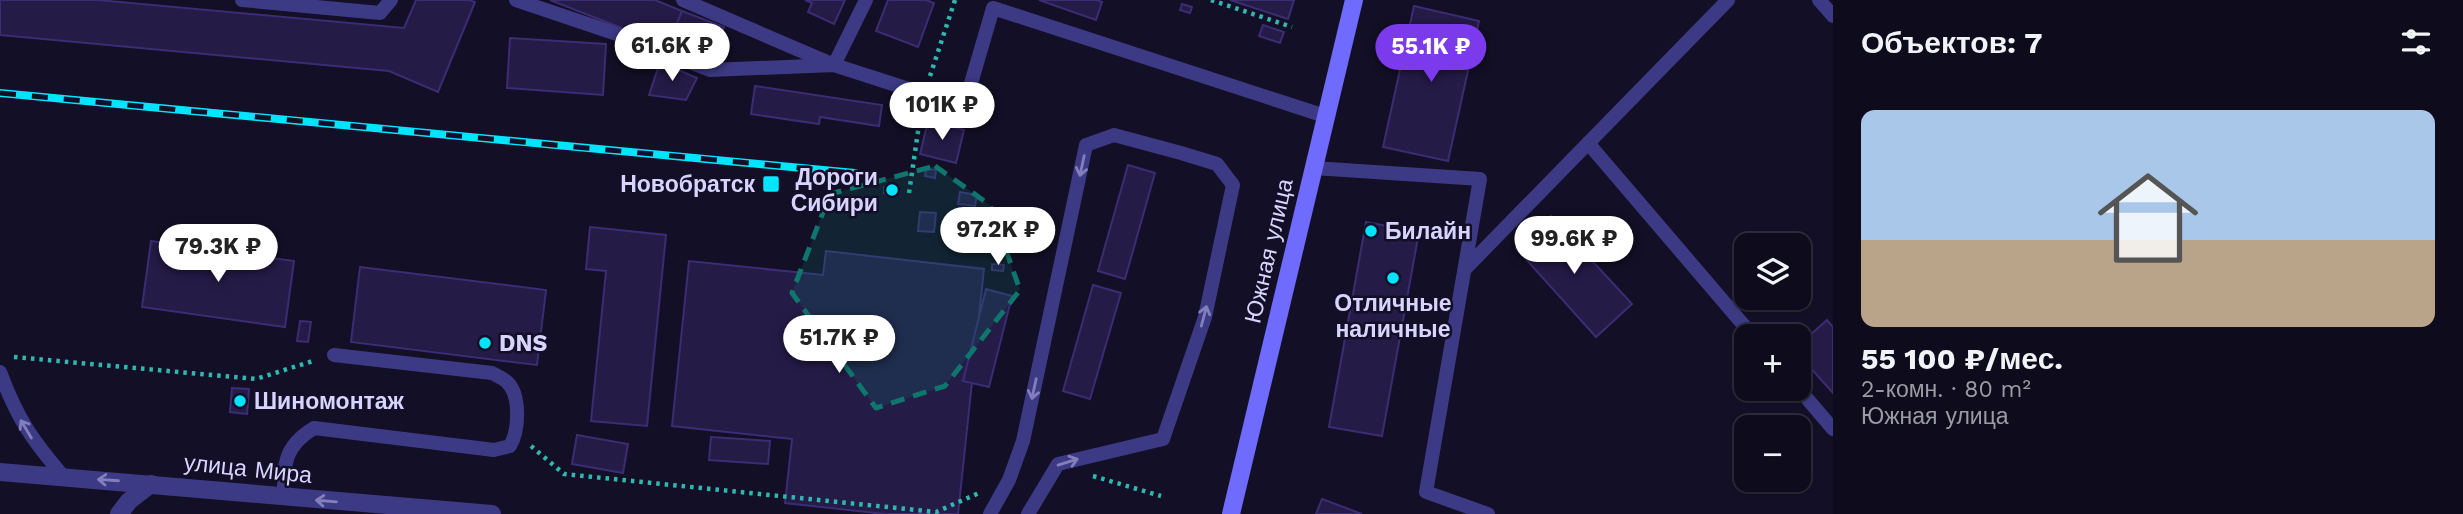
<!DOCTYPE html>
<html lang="ru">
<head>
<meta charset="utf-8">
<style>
	:root { --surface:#0e0b1c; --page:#1c1929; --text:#f1f3f6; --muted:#9b9ba3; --line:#2e2b3b; --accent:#7c3aed }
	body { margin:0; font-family:"Work Sans",sans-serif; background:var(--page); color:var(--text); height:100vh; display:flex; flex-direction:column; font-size:26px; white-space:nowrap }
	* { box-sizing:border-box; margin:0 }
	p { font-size:23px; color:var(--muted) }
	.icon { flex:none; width:38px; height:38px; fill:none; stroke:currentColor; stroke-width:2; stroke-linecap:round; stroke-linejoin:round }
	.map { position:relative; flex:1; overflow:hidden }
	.drawer { display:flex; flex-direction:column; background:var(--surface); width:630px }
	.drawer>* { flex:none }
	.fabs { position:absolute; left:1734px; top:233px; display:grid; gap:14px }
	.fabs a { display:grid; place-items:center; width:77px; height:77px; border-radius:14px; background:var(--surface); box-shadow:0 2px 5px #0004,0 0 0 2px var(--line); font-size:35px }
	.price { position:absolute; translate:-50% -60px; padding:0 16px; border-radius:24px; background:#fff; color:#222; font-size:23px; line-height:46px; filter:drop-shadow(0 2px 4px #0008) }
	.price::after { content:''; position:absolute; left:50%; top:42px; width:21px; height:16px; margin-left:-10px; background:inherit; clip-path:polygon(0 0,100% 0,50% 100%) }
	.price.active { background:var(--accent); color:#fff }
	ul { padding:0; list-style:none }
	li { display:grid; align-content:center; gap:14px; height:371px; padding:0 28px }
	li+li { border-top:2px solid var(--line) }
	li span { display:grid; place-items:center; height:217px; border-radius:14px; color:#555 }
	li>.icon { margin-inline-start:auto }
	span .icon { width:126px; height:126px; fill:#fffc; stroke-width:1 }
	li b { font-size:30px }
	h2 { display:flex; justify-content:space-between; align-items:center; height:84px; padding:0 28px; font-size:30px }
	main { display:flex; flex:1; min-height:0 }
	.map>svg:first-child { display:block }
	.building { fill:#241b47; stroke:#3b2d73; stroke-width:2 }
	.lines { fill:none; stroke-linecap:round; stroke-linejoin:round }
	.path { stroke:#2fb8b0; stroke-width:4.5; stroke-dasharray:3.5 5; stroke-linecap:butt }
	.service { stroke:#3d3a85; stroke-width:14 }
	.tertiary { stroke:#3d3a85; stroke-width:18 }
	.secondary { stroke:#6f6bff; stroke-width:18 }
	.rail-casing { stroke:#00e5ff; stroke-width:8 }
	.rail { stroke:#130f26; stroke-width:5; stroke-dasharray:16; stroke-linecap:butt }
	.oneway { stroke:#837fbc }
	.marked { fill:#0f766e; fill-opacity:0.2; stroke:#0f766e; stroke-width:5; stroke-dasharray:14 9; stroke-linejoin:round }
	.poi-dot { fill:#00e5ff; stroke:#130f26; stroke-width:2.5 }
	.labels { text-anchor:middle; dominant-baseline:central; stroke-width:5; stroke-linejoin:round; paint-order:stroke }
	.poi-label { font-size:23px; font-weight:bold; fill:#d9d4ff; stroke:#130f26; text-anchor:start }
	.street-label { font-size:23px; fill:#d9d4ff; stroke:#130f26 }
</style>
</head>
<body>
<main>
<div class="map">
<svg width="1833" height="514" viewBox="0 0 1833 514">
	<rect width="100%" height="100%" fill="#130f26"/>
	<g class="building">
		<polygon points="0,0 98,0 404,28 416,0 469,0 475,2 438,92 389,71 0,35"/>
		<polygon points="550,0 655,0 682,11 668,46"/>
		<polygon points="805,0 845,0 834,24 808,12 812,3"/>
		<polygon points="888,0 926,0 934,3 918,47 876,31"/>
		<polygon points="1039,0 1096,0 1102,2 1096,20"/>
		<polygon points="1230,0 1294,0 1288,19"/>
		<polygon points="1182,4 1192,7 1190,13 1180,10"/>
		<polygon points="1414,6 1479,21 1448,161 1383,147"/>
		<polygon points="682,11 724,27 710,63 668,46"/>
		<polygon points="1263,25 1284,32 1280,43 1259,36"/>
		<polygon points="510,38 606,44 603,95 507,88"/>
		<polygon points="660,62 697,78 686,100 649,95"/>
		<polygon points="755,86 882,105 879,126 820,117 819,124 751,114"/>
		<polygon points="928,121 964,130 956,163 920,154"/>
		<polygon points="1128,165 1155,173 1125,279 1098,271"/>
		<polygon points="926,169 936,170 935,178 925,176"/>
		<polygon points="884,187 896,188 895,194 884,193"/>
		<polygon points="960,192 977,195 975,206 958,204"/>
		<polygon points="920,212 936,213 934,232 918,231"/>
		<polygon points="1551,216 1632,304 1596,337 1516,248"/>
		<polygon points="1366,222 1419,232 1382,436 1329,427"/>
		<polygon points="590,227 666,235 647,426 591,421 606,271 586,269"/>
		<polygon points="151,241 294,261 285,327 142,307"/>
		<polygon points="826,251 984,269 958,514 885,514 785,503 792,439 672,426 689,261 823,275"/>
		<polygon points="992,264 1004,265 1003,271 992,270"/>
		<polygon points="360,267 546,290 537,365 351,342"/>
		<polygon points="1093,285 1121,293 1090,399 1063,391"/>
		<polygon points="986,289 1012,296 989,387 963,381"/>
		<polygon points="1827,320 1833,327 1833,393 1799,355 1799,345"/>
		<polygon points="300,321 311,322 308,342 297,341"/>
		<polygon points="232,388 249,389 247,414 230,412"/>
		<polygon points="577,435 628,444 623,473 572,464"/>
		<polygon points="711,437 770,441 768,464 709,460"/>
		<polygon points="1322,499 1362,514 1316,514"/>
	</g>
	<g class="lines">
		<g class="path">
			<polyline points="1211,0 1292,27"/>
			<polyline points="930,76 955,0"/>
			<polyline points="909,193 921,111"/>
			<polyline points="14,357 256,379 316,360"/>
			<polyline points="531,446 564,474 936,512 979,493"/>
			<polyline points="1093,476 1161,496"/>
		</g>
		<g class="service">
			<polyline points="242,0 380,13 391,0"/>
			<polyline points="516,0 617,34 710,70 834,65 924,94 965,104 993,8 1325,116"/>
			<polyline points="683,0 834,65 866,0"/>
			<polyline points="1819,0 1833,16"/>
			<polyline points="1588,143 1753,336"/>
			<polyline points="1314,168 1480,179 1426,492 1488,514"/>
			<polyline points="1465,269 1728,0"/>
			<path d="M0 372C17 418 32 440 64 477"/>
			<polyline points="1798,388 1833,429"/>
			<path d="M284 497C284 465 283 447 314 428L494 450 510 446C519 431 521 395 507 382 503 378 497 376 492 373L334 355"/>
			<polyline points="990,514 1009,480 1023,441 1086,145 1114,135 1181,153 1217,164 1233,185 1205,317 1163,439 1058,464 1028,514"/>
		</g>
		<g class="tertiary">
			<polyline points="0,472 492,514"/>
			<polyline points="119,514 129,501 151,484"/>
		</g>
		<polyline class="secondary" points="1231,514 1354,0"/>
		<g class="rail-casing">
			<polyline id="rail" points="0,93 855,173"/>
		</g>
		<use href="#rail" class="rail"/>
	</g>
	<defs><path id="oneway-shaft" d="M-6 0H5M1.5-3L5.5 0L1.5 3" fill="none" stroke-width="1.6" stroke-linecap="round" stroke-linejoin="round" transform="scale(1.75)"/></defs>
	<g class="oneway">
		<use href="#oneway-shaft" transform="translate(1082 166) rotate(102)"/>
		<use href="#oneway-shaft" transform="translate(1204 316) rotate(-75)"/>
		<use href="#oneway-shaft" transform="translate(1034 389) rotate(102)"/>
		<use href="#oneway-shaft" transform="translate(26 429) rotate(-121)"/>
		<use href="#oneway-shaft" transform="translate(1068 462) rotate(-17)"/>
		<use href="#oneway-shaft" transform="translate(108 480) rotate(-176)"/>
		<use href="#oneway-shaft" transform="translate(326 501) rotate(-175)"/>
	</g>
	<path class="marked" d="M935 166 990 205 1020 290 945 386 876 408 792 293 830 194Z"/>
	<g class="poi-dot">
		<rect x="762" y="175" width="18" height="18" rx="3.5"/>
		<circle cx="892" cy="190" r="7"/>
		<circle cx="1371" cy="231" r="7"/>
		<circle cx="1393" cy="278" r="7"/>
		<circle cx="485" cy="343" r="7"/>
		<circle cx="240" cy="401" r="7"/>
	</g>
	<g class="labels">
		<g class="poi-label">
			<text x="878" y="177" text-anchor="end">Дороги<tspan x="878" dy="26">Сибири</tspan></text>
			<text x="755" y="184" text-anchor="end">Новобратск</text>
			<text x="1385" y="231">Билайн</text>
			<text x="1393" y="303" text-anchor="middle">Отличные<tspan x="1393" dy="26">наличные</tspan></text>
			<text x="499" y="343">DNS</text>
			<text x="254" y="401">Шиномонтаж</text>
		</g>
		<g class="street-label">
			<text transform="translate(1269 251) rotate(-77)">Южная улица</text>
			<text transform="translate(248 469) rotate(6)">улица Мира</text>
		</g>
	</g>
</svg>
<div class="fabs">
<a><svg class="icon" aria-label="layers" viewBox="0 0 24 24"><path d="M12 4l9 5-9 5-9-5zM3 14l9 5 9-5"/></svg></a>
<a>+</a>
<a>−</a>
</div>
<b class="price" style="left:672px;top:83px">61.6K ₽</b>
<b class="price active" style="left:1431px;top:84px">55.1K ₽</b>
<b class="price" style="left:942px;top:142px">101K ₽</b>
<b class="price" style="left:998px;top:267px">97.2K ₽</b>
<b class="price" style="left:1574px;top:276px">99.6K ₽</b>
<b class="price" style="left:218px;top:284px">79.3K ₽</b>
<b class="price" style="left:839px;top:375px">51.7K ₽</b>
</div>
<section class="drawer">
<h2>Объектов: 7<svg class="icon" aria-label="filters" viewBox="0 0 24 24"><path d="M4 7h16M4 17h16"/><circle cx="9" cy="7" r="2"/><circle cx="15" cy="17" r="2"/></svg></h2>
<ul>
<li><span style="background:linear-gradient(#a9c7e8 60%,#b9a48a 0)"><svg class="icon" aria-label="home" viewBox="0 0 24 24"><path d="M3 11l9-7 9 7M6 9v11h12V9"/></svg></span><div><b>55 100 ₽/мес.</b><p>2-комн. · 80 m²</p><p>Южная улица</p></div></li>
</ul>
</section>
</main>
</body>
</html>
